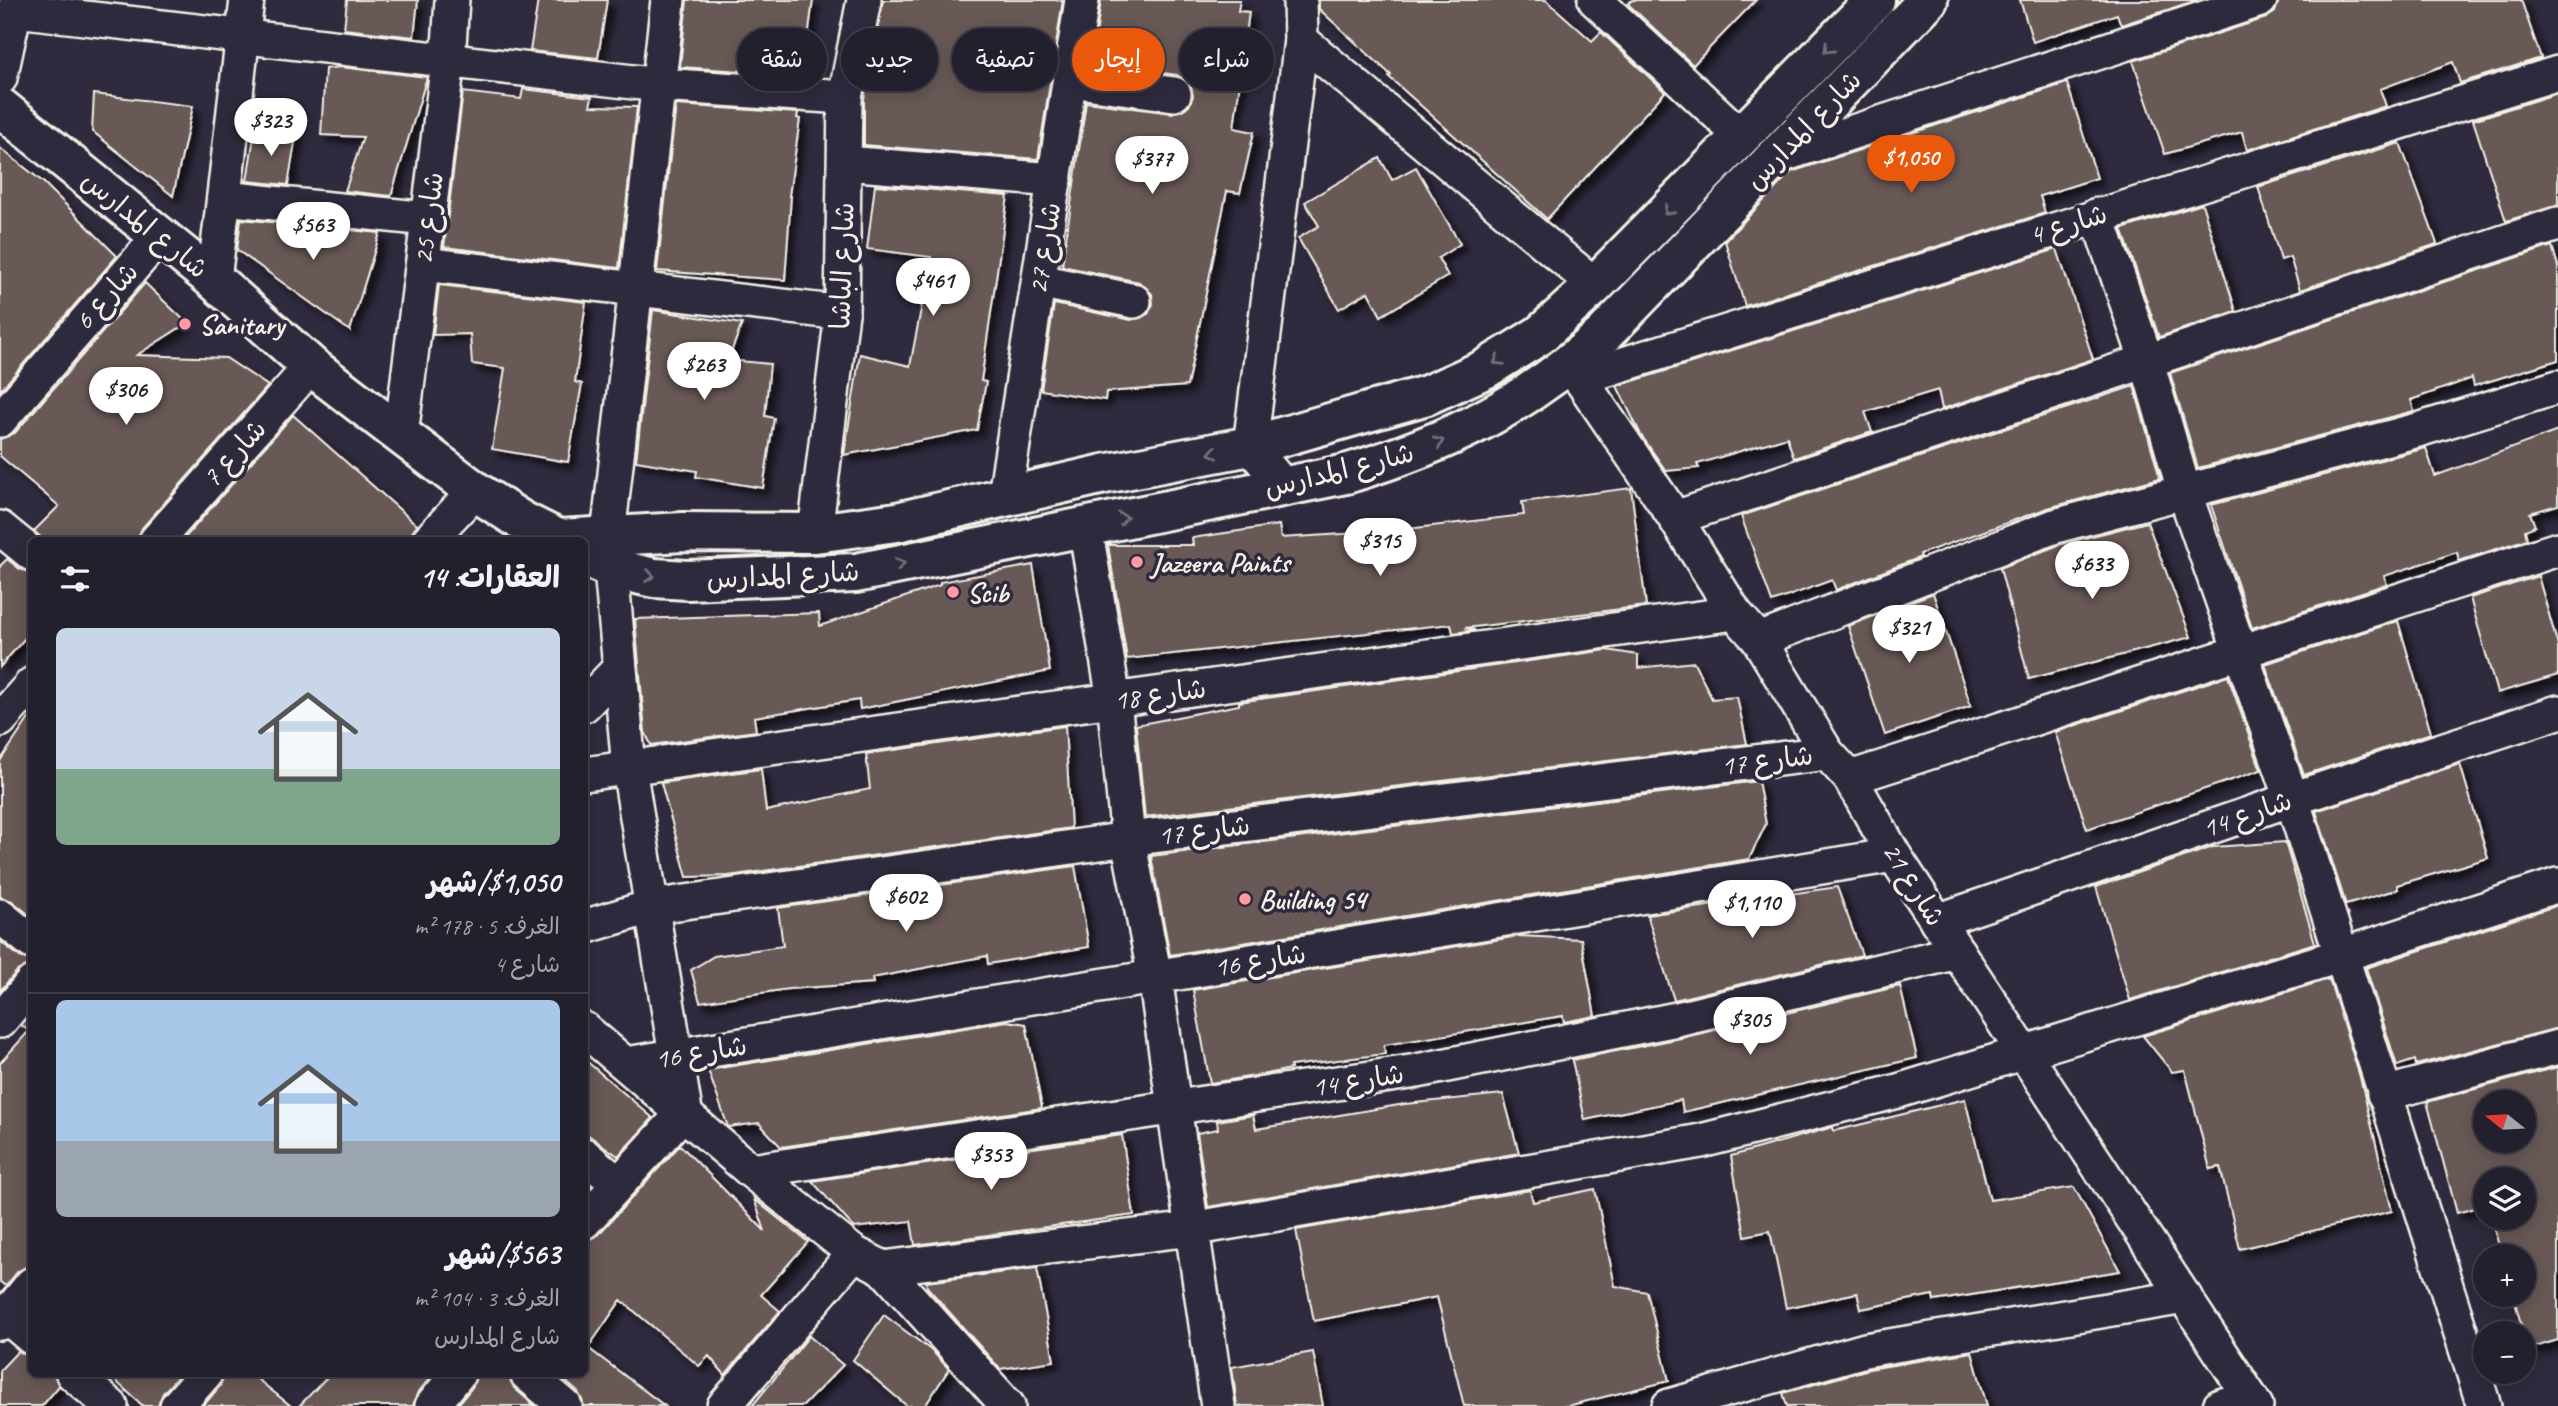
<!DOCTYPE html>
<html lang="ar">
<head>
<meta charset="utf-8">
<style>
	:root { --surface:#23202e; --page:#2b2836; --text:#f1f3f6; --muted:#a3a3aa; --line:#403e4a; --accent:#ea580c }
	body { margin:0; font-family:Caveat,"Playpen Sans Arabic",sans-serif; background:var(--page); color:var(--text); direction:rtl; height:100vh; display:flex; flex-direction:column; font-size:26px; white-space:nowrap }
	* { box-sizing:border-box; margin:0 }
	p { font-size:23px; color:var(--muted) }
	.icon { flex:none; width:38px; height:38px; fill:none; stroke:currentColor; stroke-width:2; stroke-linecap:round; stroke-linejoin:round }
	.map { position:relative; flex:1; overflow:hidden; direction:ltr }
	.panel { position:absolute; left:28px; top:537px; width:560px; height:840px; display:flex; flex-direction:column; background:var(--surface); border-radius:10px; box-shadow:0 4px 18px #0003,0 0 0 2px var(--line); direction:rtl }
	.panel>* { flex:none }
	.banner { position:absolute; left:609px; top:28px; width:665px; height:63px; direction:rtl; display:flex; gap:14px }
	.needle { width:46px; rotate:288deg }
	.tools { position:absolute; left:2473px; top:1090px; display:grid; gap:14px }
	.tools a { display:grid; place-items:center; width:63px; height:63px; border-radius:50%; background:var(--surface); box-shadow:0 4px 18px #0003,0 0 0 2px var(--line); font-size:35px }
	.price { position:absolute; translate:-50% -60px; padding:0 16px; border-radius:24px; background:#fff; color:#222; font-size:23px; line-height:46px; filter:drop-shadow(0 2px 4px #0008) }
	.price::after { content:''; position:absolute; left:50%; top:42px; width:21px; height:16px; margin-left:-10px; background:inherit; clip-path:polygon(0 0,100% 0,50% 100%) }
	.price.current { background:var(--accent); color:#fff }
	ul { padding:0; list-style:none }
	li { display:grid; align-content:center; gap:14px; height:371px; padding:0 28px }
	li+li { border-top:2px solid var(--line) }
	li span { display:grid; place-items:center; height:217px; border-radius:10px; color:#555 }
	li>.icon { margin-inline-start:auto }
	span .icon { width:126px; height:126px; fill:#fffc; stroke-width:1 }
	li b { font-size:30px }
	h2 { display:flex; justify-content:space-between; align-items:center; height:84px; padding:0 28px; font-size:30px }
	.tag { padding:0 24px; border-radius:32px; background:var(--surface); box-shadow:0 4px 18px #0003,0 0 0 2px var(--line); font-size:24px; line-height:63px }
	.tag.current { background:var(--accent); color:#fff }
	.map>svg:first-child { display:block }
	.building { fill:#675956; stroke:#f4f1e8; stroke-width:2; fill-rule:evenodd; filter:url(#shadow) }
	.lines { fill:none; stroke-linecap:round; stroke-linejoin:round }
	.street-casing { stroke:#f4f1e8; stroke-width:38 }
	.secondary-casing { stroke:#f4f1e8; stroke-width:44 }
	.street { stroke:#2f2a3d; stroke-width:33 }
	.secondary { stroke:#2f2a3d; stroke-width:38 }
	.oneway { stroke:#747079 }
	.poi-dot { fill:#ff9aa2; stroke:#2f2a3d; stroke-width:2.5 }
	.labels { text-anchor:middle; dominant-baseline:central; stroke-width:7; stroke-linejoin:round; paint-order:stroke }
	.street-label { font-size:28px; fill:#f4f1e8; stroke:#2f2a3d }
	.poi-label { font-size:28px; font-weight:bold; fill:#f4f1e8; stroke:#2f2a3d; text-anchor:start }
</style>
</head>
<body>
<div class="map">
<svg width="2558" height="1406" viewBox="0 0 2558 1406">
	<defs>
		<filter id="shadow"><feDropShadow dx="6" dy="6" stdDeviation="3.5" flood-color="#0009"/></filter>
	</defs>
	<rect width="100%" height="100%" fill="#2f2a3d"/>
	<filter id="ink" filterUnits="userSpaceOnUse"><feTurbulence type="fractalNoise" baseFrequency=".0143" numOctaves="2"/><feDisplacementMap in="SourceGraphic" scale="14" xChannelSelector="R" yChannelSelector="G"/><feConvolveMatrix kernelMatrix="1 2 1 2 8 2 1 2 1" color-interpolation-filters="sRGB"/></filter>
	<g filter="url(#ink)">
		<g class="building">
			<polygon points="347,0 418,0 414,37 344,29"/>
			<polygon points="538,0 607,0 598,58 530,51"/>
			<polygon points="687,0 813,0 803,75 680,67"/>
			<polygon points="883,0 1063,0 1038,159 864,145 864,99"/>
			<polygon points="1101,0 1240,0 1238,11 1249,12 1234,128 1254,132 1240,193 1227,191 1187,386 1106,392 1105,400 1041,390 1054,304 1131,320 1148,314 1153,304 1152,294 1139,282 1062,266 1086,102 1172,113 1189,106 1193,96 1191,86 1177,75 1092,63"/>
			<polygon points="1319,0 1546,0 1592,41 1601,32 1665,92 1547,219 1389,77 1391,75 1319,9"/>
			<polygon points="1632,0 1756,0 1693,65 1628,4"/>
			<polygon points="2020,0 2198,0 2121,25 2117,14 2033,42"/>
			<polygon points="2279,0 2521,0 2541,58 2460,83 2453,62 2380,89 2386,106 2247,150 2242,132 2165,154 2133,61 2266,18 2275,12"/>
			<polygon points="340,67 427,77 391,196 345,191 363,137 321,135 325,69"/>
			<polygon points="2067,83 2097,178 2040,196 2045,213 1745,306 1725,241 1791,172"/>
			<polygon points="523,89 592,97 590,106 637,107 619,268 444,247 463,92 521,99"/>
			<polygon points="2558,93 2558,205 2506,221 2473,120"/>
			<polygon points="94,94 193,106 173,196 92,131"/>
			<polygon points="676,105 798,113 797,118 800,119 789,196 791,196 785,280 657,271"/>
			<polygon points="255,129 296,136 288,185 247,181"/>
			<polygon points="2400,143 2437,244 2300,290 2290,257 2281,260 2258,187"/>
			<polygon points="0,148 43,182 117,256 0,391"/>
			<polygon points="1380,158 1392,180 1416,167 1460,244 1438,258 1448,276 1381,316 1368,292 1339,309 1298,238 1319,226 1305,202"/>
			<polygon points="875,185 1008,196 981,381 986,382 977,430 844,455 860,354 910,366 931,257 867,249"/>
			<polygon points="2202,204 2236,311 2159,337 2122,229"/>
			<polygon points="241,219 380,233 350,331 237,250"/>
			<polygon points="2552,246 2558,266 2558,360 2474,386 2472,378 2411,400 2414,411 2198,468 2170,373"/>
			<polygon points="2057,249 2093,359 1942,409 1938,390 1865,412 1872,432 1794,458 1787,437 1697,464 1699,468 1666,471 1641,435 1617,386"/>
			<polygon points="145,283 187,323 137,355 226,358 268,386 142,528 137,541 45,541 34,531 59,506 0,456 0,439 15,433"/>
			<polygon points="439,285 586,302 575,382 582,384 568,462 492,449 505,368 472,364 470,334 433,335"/>
			<polygon points="653,310 742,324 728,360 770,364 765,416 774,418 763,488 696,477 697,471 636,461"/>
			<polygon points="2134,386 2160,478 2048,508 1920,554 1921,557 1836,590 1832,580 1772,602 1741,516"/>
			<polygon points="293,415 417,525 409,541 182,541"/>
			<polygon points="2558,431 2558,505 2530,513 2535,526 2525,530 2527,539 2459,561 2457,552 2384,576 2387,584 2252,628 2211,505 2426,448 2435,476"/>
			<polygon points="1631,488 1646,606 1465,628 1475,630 1453,633 1451,624 1127,659 1108,545 1193,545 1192,538 1279,525 1281,538 1391,531 1524,515 1522,502"/>
			<polygon points="2147,522 2191,637 2029,679 2000,568 2061,544"/>
			<polygon points="7,559 20,569 32,573 32,630 0,667 0,566"/>
			<polygon points="1033,565 1050,671 860,709 859,700 754,717 756,731 651,745 645,732 635,619 819,613 820,626 940,585 940,582"/>
			<polygon points="2538,576 2558,646 2558,675 2497,693 2470,598"/>
			<polygon points="1933,593 1971,706 1885,735 1848,626"/>
			<polygon points="2398,621 2431,733 2304,775 2265,664"/>
			<polygon points="1607,650 1638,655 1638,668 1694,662 1712,699 1737,697 1747,744 1145,817 1136,725 1239,705 1239,702"/>
			<polygon points="2228,676 2261,770 2087,829 2055,732"/>
			<polygon points="32,714 32,917 12,901 0,897 0,761"/>
			<polygon points="1065,726 1071,828 728,876 687,877 661,783 761,769 766,811 870,789 866,754"/>
			<polygon points="2460,764 2488,858 2397,885 2398,889 2346,905 2316,811"/>
			<polygon points="1758,781 1766,824 1749,859 1170,955 1151,856"/>
			<polygon points="2285,842 2315,943 2130,1000 2096,887 2213,847"/>
			<polygon points="1075,866 1089,947 988,964 987,956 872,978 873,983 789,989 700,1002 691,970 714,956 783,946 778,908"/>
			<polygon points="1837,887 1862,955 1674,1000 1647,915"/>
			<polygon points="2558,905 2558,1028 2416,1065 2415,1060 2397,1066 2366,968"/>
			<polygon points="1519,936 1581,939 1595,1016 1564,1022 1563,1016 1384,1045 1385,1054 1290,1066 1291,1069 1261,1075 1210,1083 1193,990"/>
			<polygon points="0,941 20,957 32,961 32,964 17,971 0,991"/>
			<polygon points="2329,979 2360,1077 2392,1211 2240,1249 2220,1167 2210,1169 2185,1070 2172,1072 2143,1036"/>
			<polygon points="1900,986 1917,1058 1683,1112 1681,1100 1585,1120 1572,1060 1681,1038"/>
			<polygon points="32,1013 32,1265 18,1271 6,1286 0,1282 0,1063 29,1031 21,1025"/>
			<polygon points="1007,1021 1026,1024 1042,1108 781,1147 759,1123 728,1127 708,1070"/>
			<polygon points="584,1059 653,1118 618,1156 584,1132"/>
			<path d="M2558 1067V1340L2528 1349 2513 1295H2524V1256H2502L2491 1218H2524V1180H2485V1205L2457 1213 2427 1102ZM2485 1102H2524V1141H2485Z"/>
			<polygon points="1503,1094 1519,1153 1208,1207 1197,1133 1218,1129 1217,1121 1253,1115 1256,1129 1405,1104"/>
			<polygon points="1965,1099 1990,1200 2074,1187 2120,1271 1934,1301 1933,1295 1861,1309 1857,1293 1786,1308 1770,1231 1745,1236 1731,1156 1833,1127 1834,1131"/>
			<polygon points="1122,1135 1134,1215 915,1245 911,1221 854,1228 812,1181"/>
			<polygon points="680,1145 765,1231 754,1199 808,1242 761,1295 780,1311 725,1375 709,1356 699,1366 621,1300 588,1348 665,1406 584,1406 578,1392 557,1374 584,1374 584,1241 598,1235"/>
			<polygon points="1595,1189 1615,1286 1647,1292 1669,1381 1567,1406 1464,1406 1437,1297 1314,1321 1296,1230 1530,1190 1533,1202"/>
			<polygon points="1037,1268 1054,1361 1000,1369 927,1287 926,1282"/>
			<polygon points="884,1315 932,1351 949,1369 925,1406 907,1406 853,1360"/>
			<polygon points="809,1336 843,1365 803,1406 752,1406"/>
			<polygon points="18,1351 32,1357 32,1374 54,1374 59,1386 42,1406 0,1406 0,1370"/>
			<polygon points="1313,1352 1323,1406 1237,1406 1232,1367"/>
			<polygon points="1972,1352 1987,1406 1787,1406 1783,1393 1869,1369"/>
			<polygon points="108,1374 180,1374 163,1393 158,1406 143,1406"/>
			<polygon points="224,1374 251,1374 291,1406 203,1406 220,1386"/>
			<polygon points="330,1374 433,1374 417,1394 413,1406 299,1406"/>
			<polygon points="477,1374 508,1374 514,1388 535,1406 457,1406 473,1386"/>
		</g>
		<g class="lines">
			<g class="street-casing">
				<g id="street">
					<polyline points="1595,0 1741,136"/>
					<polyline points="16,10 659,85 845,97"/>
					<polyline points="1301,40 1595,285"/>
					<polyline points="0,78 17,0"/>
					<polyline points="1070,80 1174,94"/>
					<polyline points="1776,157 2260,0"/>
					<polyline points="845,163 1055,180"/>
					<polyline points="224,198 428,219"/>
					<polyline points="2097,215 2147,362 2185,494 2292,799 2484,1406"/>
					<polyline points="423,264 842,313"/>
					<polyline points="214,280 247,0"/>
					<polyline points="1039,281 1134,301"/>
					<polyline points="1570,364 1675,518 1735,613 1759,640 1827,753 1850,778 1894,855 2256,1406"/>
					<polyline points="1579,378 2558,73"/>
					<polyline points="0,420 159,237"/>
					<polyline points="401,435 448,61 452,0"/>
					<polyline points="1283,485 1250,446 1301,40 1300,0"/>
					<polyline points="1005,496 1082,0"/>
					<polyline points="1675,518 2558,224"/>
					<polyline points="1085,526 1114,700 1128,839 1155,977 1218,1406"/>
					<polyline points="0,528 32,554"/>
					<polyline points="815,533 842,313 845,97 864,0"/>
					<polyline points="156,541 311,366"/>
					<polyline points="428,541 475,491"/>
					<polyline points="1759,640 2055,526 2418,430 2558,387"/>
					<polyline points="584,705 618,670"/>
					<polyline points="0,720 32,684"/>
					<polyline points="584,774 1735,613"/>
					<polyline points="1850,778 2558,549"/>
					<polyline points="0,916 32,942"/>
					<polyline points="1937,921 2292,799 2558,712"/>
					<polyline points="584,927 650,907 1128,839 1827,753"/>
					<polyline points="0,1021 32,983"/>
					<polyline points="584,1029 751,1171 854,1253 883,1268 1008,1406"/>
					<polyline points="626,1064 1894,855"/>
					<polyline points="2384,1094 2558,1047"/>
					<polyline points="584,1155 617,1183"/>
					<polyline points="751,1171 1417,1071 1677,1019 1958,952"/>
					<polyline points="584,1222 685,1111 629,768 608,536 668,0"/>
					<polyline points="883,1268 1191,1229 1701,1141 1898,1091 2339,956 2558,885"/>
					<polyline points="0,1311 32,1338"/>
					<polyline points="0,1323 32,1284"/>
					<polyline points="73,1374 111,1406"/>
					<polyline points="527,1374 565,1406"/>
					<polyline points="177,1406 205,1374"/>
					<polyline points="432,1406 458,1374"/>
					<polyline points="724,1406 854,1253"/>
					<polyline points="1669,1406 1865,1350 2185,1297"/>
					<polyline points="2220,1406 2250,1397"/>
				</g>
			</g>
			<g class="secondary-casing">
				<g id="secondary">
					<polyline points="0,107 214,280 311,366 401,435 475,491 522,521 562,541"/>
					<polyline points="559,539 683,532 815,533 897,522 1104,474 1250,446 1427,395 1485,369 1540,335 1595,285 1875,0"/>
					<path d="M584 557 611 568 654 578 688 580 856 573 1346 474C1450 442 1522 408 1604 334L1928 0"/>
				</g>
			</g>
			<use href="#street" class="street"/>
			<use href="#secondary" class="secondary"/>
		</g>
		<defs><path id="oneway-chevron" d="M-2-3.5L2.5 0L-2 3.5" fill="none" stroke-width="1.6" stroke-linecap="round" stroke-linejoin="round" transform="scale(1.75)"/></defs>
		<g class="oneway">
			<use href="#oneway-chevron" transform="translate(1828 49) rotate(135)"/>
			<use href="#oneway-chevron" transform="translate(1668 211) rotate(134)"/>
			<use href="#oneway-chevron" transform="translate(1498 361) rotate(148)"/>
			<use href="#oneway-chevron" transform="translate(1439 442) rotate(-25)"/>
			<use href="#oneway-chevron" transform="translate(1213 453) rotate(169)"/>
			<use href="#oneway-chevron" transform="translate(1123 518) rotate(-12)"/>
			<use href="#oneway-chevron" transform="translate(900 564) rotate(-12)"/>
			<use href="#oneway-chevron" transform="translate(650 576) rotate(10)"/>
		</g>
	</g>
	<g class="poi-dot">
		<circle cx="185" cy="324" r="7"/>
		<circle cx="1137" cy="562" r="7"/>
		<circle cx="953" cy="592" r="7"/>
		<circle cx="1245" cy="899" r="7"/>
	</g>
	<g class="labels">
		<g class="street-label">
			<text transform="translate(1803 130) rotate(-46)">شارع المدارس</text>
			<text transform="translate(428 218) rotate(-83)">شارع 25</text>
			<text transform="translate(145 224) rotate(39)">شارع المدارس</text>
			<text transform="translate(2068 224) rotate(-17)">شارع 4</text>
			<text transform="translate(1044 248) rotate(-81)">شارع 27</text>
			<text transform="translate(842 266) rotate(-88)">شارع الباشا</text>
			<text transform="translate(106 296) rotate(-48)">شارع 6</text>
			<text transform="translate(234 453) rotate(-48)">شارع 7</text>
			<text transform="translate(1339 470) rotate(-14)">شارع المدارس</text>
			<text transform="translate(783 575) rotate(-3)">شارع المدارس</text>
			<text transform="translate(1160 694) rotate(-8)">شارع 18</text>
			<text transform="translate(1767 760) rotate(-7)">شارع 17</text>
			<text transform="translate(2247 814) rotate(-19)">شارع 14</text>
			<text transform="translate(1204 830) rotate(-7)">شارع 17</text>
			<text transform="translate(1914 884) rotate(58)">شارع 21</text>
			<text transform="translate(1260 960) rotate(-9)">شارع 16</text>
			<text transform="translate(701 1052) rotate(-9)">شارع 16</text>
			<text transform="translate(1358 1080) rotate(-9)">شارع 14</text>
		</g>
		<g class="poi-label">
			<text x="199" y="324">Sanitary</text>
			<text x="1151" y="562">Jazeera Paints</text>
			<text x="967" y="592">Scib</text>
			<text x="1259" y="899">Building 54</text>
		</g>
	</g>
</svg>
<div class="tools">
<a><svg class="needle" viewBox="-14 -14 28 28"><path d="M0-13l5 13h-10z" fill="#e53935"/><path d="M0 13l5-13h-10z" fill="#a3a3aa"/></svg></a>
<a><svg class="icon" aria-label="layers" viewBox="0 0 24 24"><path d="M12 4l9 5-9 5-9-5zM3 14l9 5 9-5"/></svg></a>
<a>+</a>
<a>−</a>
</div>
<b class="price" style="left:271px;top:158px">$323</b>
<b class="price current" style="left:1911px;top:195px">$1,050</b>
<b class="price" style="left:1152px;top:196px">$377</b>
<b class="price" style="left:313px;top:262px">$563</b>
<b class="price" style="left:933px;top:318px">$461</b>
<b class="price" style="left:704px;top:402px">$263</b>
<b class="price" style="left:126px;top:427px">$306</b>
<b class="price" style="left:1380px;top:578px">$315</b>
<b class="price" style="left:2092px;top:601px">$633</b>
<b class="price" style="left:1909px;top:665px">$321</b>
<b class="price" style="left:906px;top:934px">$602</b>
<b class="price" style="left:1752px;top:940px">$1,110</b>
<b class="price" style="left:1750px;top:1057px">$305</b>
<b class="price" style="left:991px;top:1192px">$353</b>
<div class="banner">
<a class="tag">شراء</a>
<a class="tag current">إيجار</a>
<a class="tag">تصفية</a>
<a class="tag">جديد</a>
<a class="tag">شقة</a>
</div>
<section class="panel">
<h2>العقارات: 14<svg class="icon" aria-label="filters" viewBox="0 0 24 24"><path d="M4 7h16M4 17h16"/><circle cx="9" cy="7" r="2"/><circle cx="15" cy="17" r="2"/></svg></h2>
<ul>
<li><span style="background:linear-gradient(#c9d6e8 65%,#7fa58c 0)"><svg class="icon" aria-label="home" viewBox="0 0 24 24"><path d="M3 11l9-7 9 7M6 9v11h12V9"/></svg></span><div><b>$1,050/شهر</b><p>الغرف: 5 · 178 m²</p><p>شارع 4</p></div></li>
<li><span style="background:linear-gradient(#a9c7e8 65%,#9aa5b1 0)"><svg class="icon" aria-label="home" viewBox="0 0 24 24"><path d="M3 11l9-7 9 7M6 9v11h12V9"/></svg></span><div><b>$563/شهر</b><p>الغرف: 3 · 104 m²</p><p>شارع المدارس</p></div></li>
</ul>
</section>
</div>
</body>
</html>
